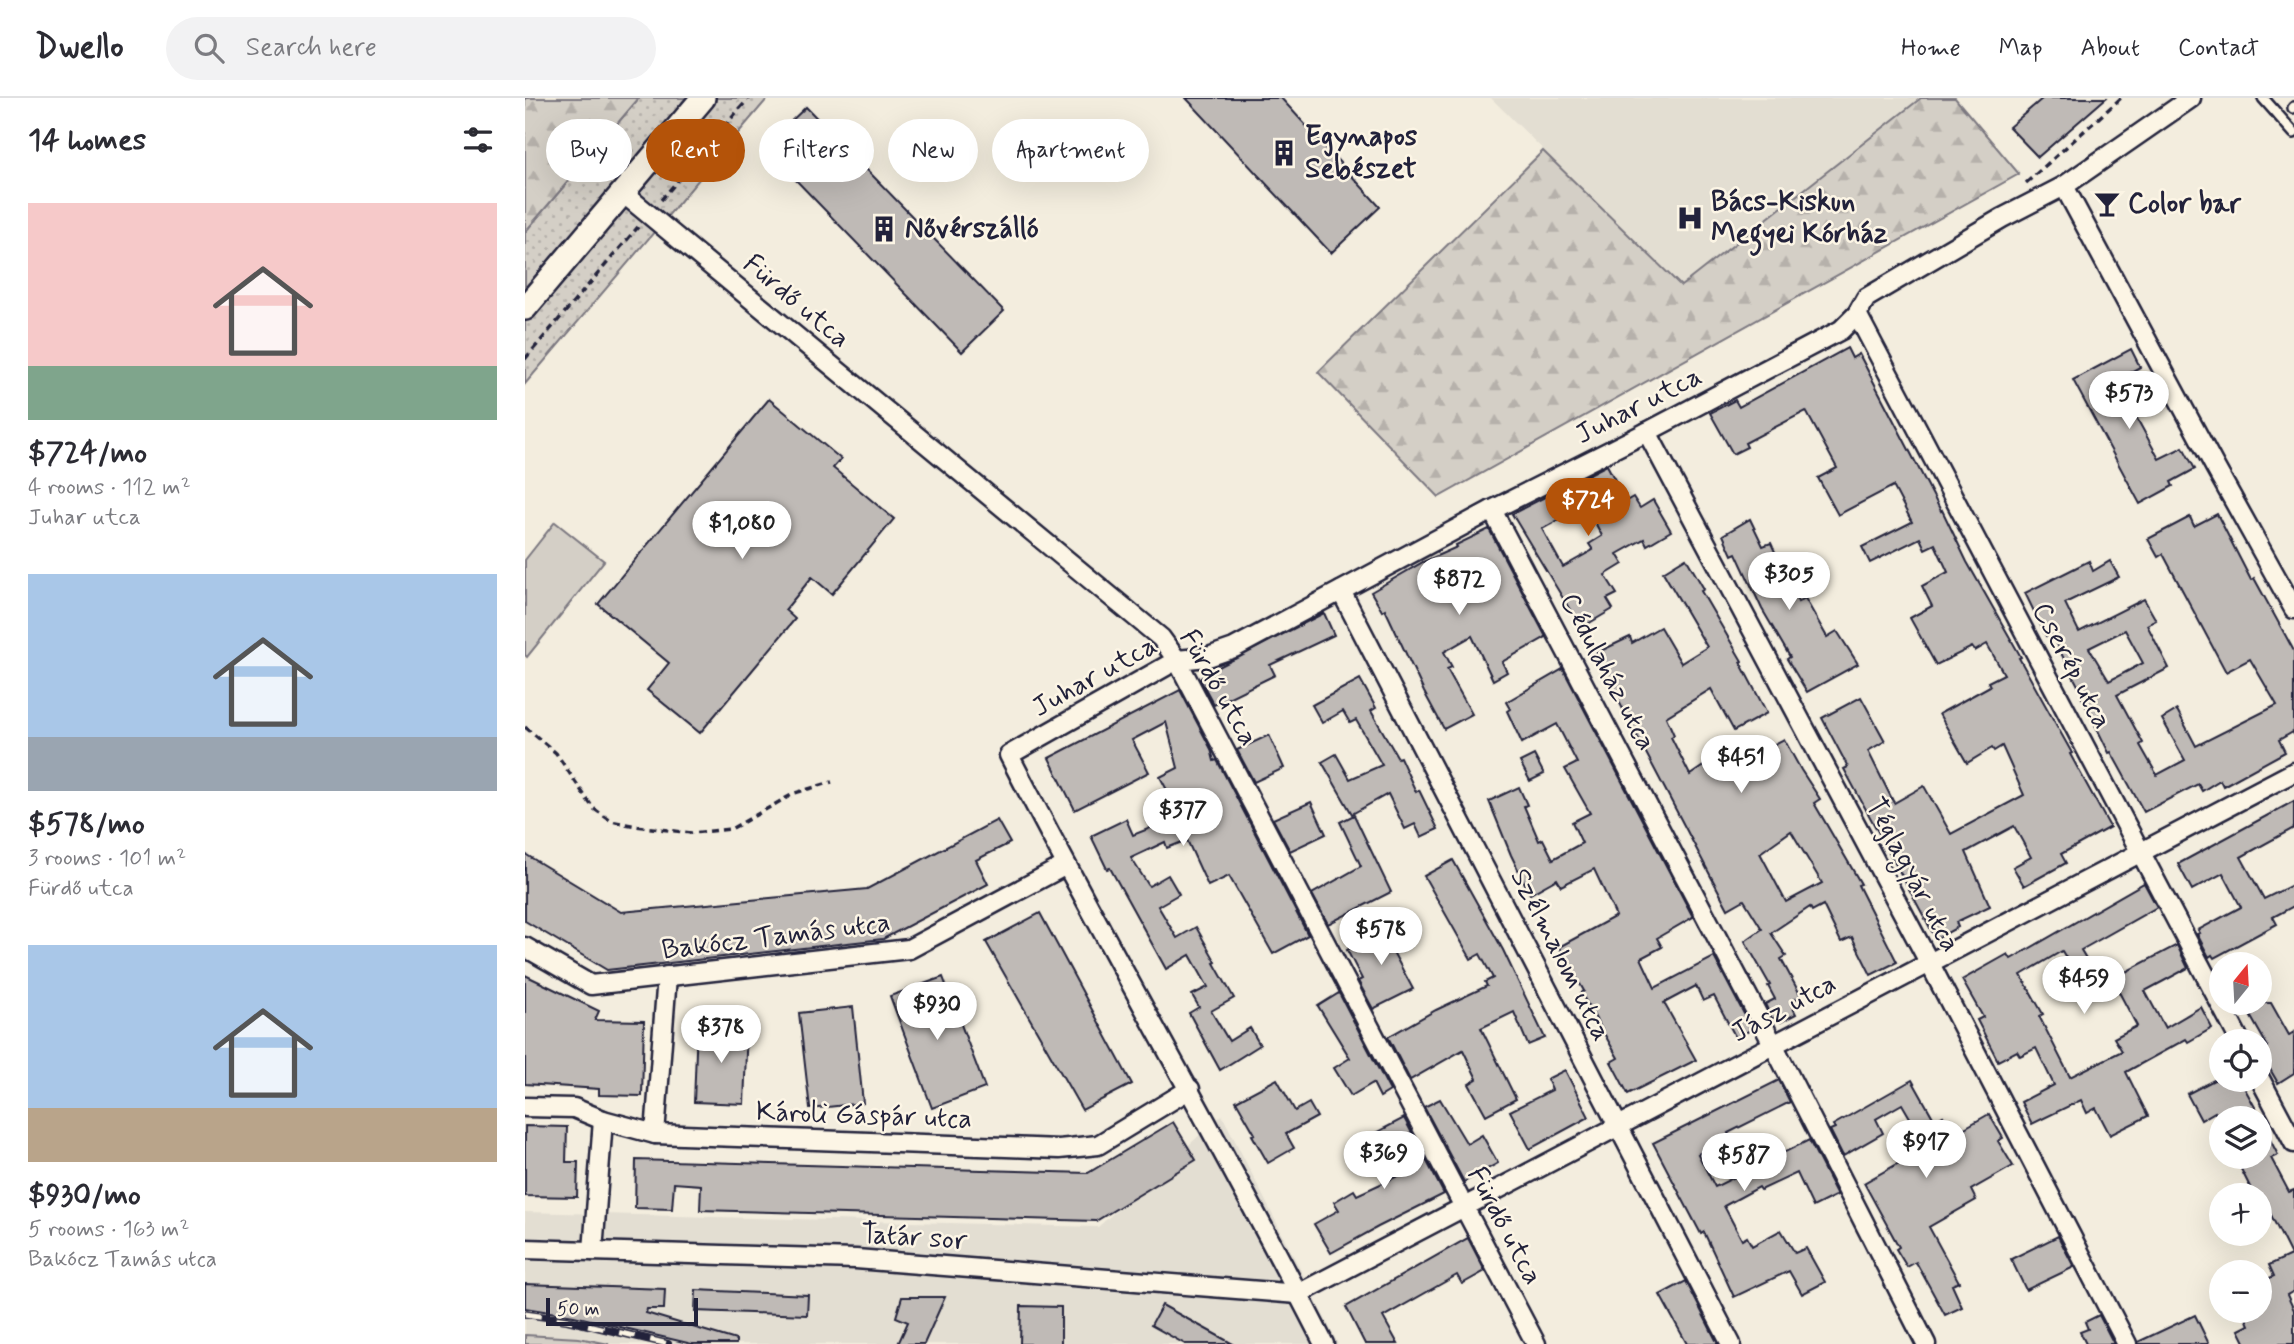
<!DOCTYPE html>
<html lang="en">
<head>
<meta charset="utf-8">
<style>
	:root { --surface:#fff; --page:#f2f2f3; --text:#2b2b33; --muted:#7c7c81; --line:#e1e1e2; --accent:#b45309 }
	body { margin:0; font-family:Mynerve,sans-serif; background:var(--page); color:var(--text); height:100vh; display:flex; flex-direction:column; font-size:26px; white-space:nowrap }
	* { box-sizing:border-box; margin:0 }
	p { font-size:23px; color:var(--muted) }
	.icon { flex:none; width:38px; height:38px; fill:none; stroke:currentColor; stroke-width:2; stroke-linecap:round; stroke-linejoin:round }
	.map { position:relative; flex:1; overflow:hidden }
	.side { display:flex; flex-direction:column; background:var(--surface); width:525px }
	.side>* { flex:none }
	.hud { position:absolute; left:21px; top:21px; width:665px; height:63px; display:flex; gap:14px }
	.needle { width:46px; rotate:18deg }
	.buttons { position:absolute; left:1684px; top:854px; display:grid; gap:14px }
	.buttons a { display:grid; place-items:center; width:63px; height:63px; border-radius:50%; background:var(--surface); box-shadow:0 7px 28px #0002; font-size:35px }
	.scale { position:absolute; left:21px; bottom:18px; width:152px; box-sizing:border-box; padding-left:7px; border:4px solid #22223b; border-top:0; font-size:19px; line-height:24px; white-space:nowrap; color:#22223b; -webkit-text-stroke:5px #fcf5e5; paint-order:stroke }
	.price { position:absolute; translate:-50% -60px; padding:0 16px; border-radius:24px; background:#fff; color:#222; font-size:23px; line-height:46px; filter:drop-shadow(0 2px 4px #0008) }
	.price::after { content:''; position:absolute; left:50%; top:42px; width:21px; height:16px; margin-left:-10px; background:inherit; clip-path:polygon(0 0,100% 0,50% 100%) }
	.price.active { background:var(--accent); color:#fff }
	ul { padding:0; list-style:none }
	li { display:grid; align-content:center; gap:14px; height:371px; padding:0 28px }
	li span { display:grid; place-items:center; height:217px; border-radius:0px; color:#555 }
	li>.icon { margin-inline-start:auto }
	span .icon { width:126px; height:126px; fill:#fffc; stroke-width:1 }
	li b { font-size:30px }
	h2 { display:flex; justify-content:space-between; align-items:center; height:84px; padding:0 28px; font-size:30px }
	.pill { padding:0 24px; border-radius:32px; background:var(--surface); box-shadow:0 7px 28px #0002; font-size:24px; line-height:63px }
	.pill.active { background:var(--accent); color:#fff }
	header { display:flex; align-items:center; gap:42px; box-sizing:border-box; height:98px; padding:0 35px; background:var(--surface); border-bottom:2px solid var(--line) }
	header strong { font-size:33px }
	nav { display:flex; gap:38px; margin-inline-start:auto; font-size:24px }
	.search { width:490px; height:63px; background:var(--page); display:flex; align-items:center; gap:18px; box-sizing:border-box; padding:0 24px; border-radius:38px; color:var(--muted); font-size:26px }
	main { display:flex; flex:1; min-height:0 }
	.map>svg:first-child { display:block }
	.built { fill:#e3ded2 }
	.green { fill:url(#green-dots); stroke:#7b7880; stroke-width:2 }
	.forest { fill:url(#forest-firs); stroke:#7b7880; stroke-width:2 }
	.pitch { fill:#d4cfc6; stroke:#7b7880; stroke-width:2 }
	.building { fill:#bfbab6; stroke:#22223b; stroke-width:2; fill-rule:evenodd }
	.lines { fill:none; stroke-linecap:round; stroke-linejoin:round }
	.service-casing { stroke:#22223b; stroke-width:14 }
	.minor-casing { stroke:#22223b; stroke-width:23 }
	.tertiary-casing { stroke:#22223b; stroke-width:28 }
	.path { stroke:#22223b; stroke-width:3.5; stroke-dasharray:7 5; stroke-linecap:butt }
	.service { stroke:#fcf5e5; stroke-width:9 }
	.minor { stroke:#fcf5e5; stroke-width:18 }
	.tertiary { stroke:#fcf5e5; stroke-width:23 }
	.rail-casing { stroke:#22223b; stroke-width:8 }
	.rail { stroke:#fcf5e5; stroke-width:5; stroke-dasharray:16; stroke-linecap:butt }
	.labels { text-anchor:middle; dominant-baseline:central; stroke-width:5; stroke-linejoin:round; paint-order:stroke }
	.poi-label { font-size:28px; font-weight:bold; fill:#22223b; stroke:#fcf5e5; text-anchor:start }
	.street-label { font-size:28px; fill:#22223b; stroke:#fcf5e5 }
</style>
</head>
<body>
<header>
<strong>Dwello</strong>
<div class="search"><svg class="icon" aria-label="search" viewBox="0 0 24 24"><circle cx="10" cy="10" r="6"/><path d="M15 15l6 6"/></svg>Search here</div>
<nav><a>Home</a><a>Map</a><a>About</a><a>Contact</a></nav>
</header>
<main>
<section class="side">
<h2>14 homes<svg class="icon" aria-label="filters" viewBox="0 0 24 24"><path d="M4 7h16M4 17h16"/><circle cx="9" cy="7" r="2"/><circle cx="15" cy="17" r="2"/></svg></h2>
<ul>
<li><span style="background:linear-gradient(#f6c9c9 75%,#7fa58c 0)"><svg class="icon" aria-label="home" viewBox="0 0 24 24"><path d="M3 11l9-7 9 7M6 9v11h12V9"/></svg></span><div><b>$724/mo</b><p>4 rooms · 112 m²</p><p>Juhar utca</p></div></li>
<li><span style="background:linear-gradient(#a9c7e8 75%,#9aa5b1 0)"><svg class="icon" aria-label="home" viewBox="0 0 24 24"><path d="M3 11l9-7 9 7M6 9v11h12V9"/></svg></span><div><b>$578/mo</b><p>3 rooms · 101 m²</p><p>Fürdő utca</p></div></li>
<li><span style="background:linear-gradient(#a9c7e8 75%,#b9a48a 0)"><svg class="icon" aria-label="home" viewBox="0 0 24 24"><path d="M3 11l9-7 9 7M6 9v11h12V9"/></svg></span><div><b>$930/mo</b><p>5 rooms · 163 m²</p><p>Bakócz Tamás utca</p></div></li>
</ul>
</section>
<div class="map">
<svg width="1769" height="1246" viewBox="0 0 1769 1246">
	<defs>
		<pattern id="green-dots" width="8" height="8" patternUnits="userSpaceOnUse" patternTransform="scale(1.75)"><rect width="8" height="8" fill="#d4cfc6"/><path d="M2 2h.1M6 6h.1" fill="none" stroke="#b6b1ab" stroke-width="1.8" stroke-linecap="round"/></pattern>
		<pattern id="forest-firs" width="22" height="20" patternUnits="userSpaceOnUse" patternTransform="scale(1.75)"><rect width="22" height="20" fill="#d4cfc6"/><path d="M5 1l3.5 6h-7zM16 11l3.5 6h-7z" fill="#b6b1ab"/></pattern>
	</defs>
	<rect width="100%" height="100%" fill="#f3edde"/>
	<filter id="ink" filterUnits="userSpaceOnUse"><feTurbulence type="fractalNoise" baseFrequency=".0143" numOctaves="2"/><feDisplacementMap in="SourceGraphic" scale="14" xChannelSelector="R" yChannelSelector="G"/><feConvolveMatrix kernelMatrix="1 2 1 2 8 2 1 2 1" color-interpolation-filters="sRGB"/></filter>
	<g filter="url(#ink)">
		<g class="built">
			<polygon points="966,0 1396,0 1156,188"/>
			<polygon points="697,1017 813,1246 84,1246 54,1240 0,1237 0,1114 573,1129"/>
		</g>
		<polygon class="green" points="114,0 243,0 0,286 0,134"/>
		<g class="forest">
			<polygon points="0,0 114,0 0,134"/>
			<polygon points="1396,0 1430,0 1494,76 914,399 793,274 1018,53 1156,188"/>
		</g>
		<g class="pitch">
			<polygon points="30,424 79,463 2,559 0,557 0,462"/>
			<polygon points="0,1237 54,1240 84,1246 0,1246"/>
		</g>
		<g class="building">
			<polygon points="661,0 756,0 855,109 806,155"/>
			<polygon points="1518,0 1581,0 1513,59 1484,29"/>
			<polygon points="281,9 479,213 437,254 239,49"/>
			<polygon points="1322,250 1327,260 1334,256 1416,413 1417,412 1442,464 1496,559 1494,560 1547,655 1545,656 1585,729 1536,756 1541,765 1499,788 1488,769 1506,759 1489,728 1441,754 1465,808 1431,824 1433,829 1411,841 1319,671 1323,669 1297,620 1336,599 1360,643 1343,653 1369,705 1399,688 1426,736 1499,697 1477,648 1469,653 1467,650 1442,665 1414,616 1465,588 1463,584 1479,576 1462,546 1450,553 1447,549 1411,567 1385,520 1407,508 1397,488 1423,474 1410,446 1400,451 1395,440 1345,465 1337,449 1387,424 1368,388 1313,417 1293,380 1312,370 1281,313 1220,345 1222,349 1208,356 1185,315 1210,302 1214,309"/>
			<polygon points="1606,251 1615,269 1591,282 1634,361 1658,349 1670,371 1646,384 1648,388 1615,406 1548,282"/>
			<polygon points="244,301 316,361 308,370 369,421 307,496 287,479 260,512 270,521 175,635 122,592 144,565 73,506"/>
			<path d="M1082 367 1101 403 1108 399 1115 410 1128 402 1146 433 1122 447 1119 441 1092 456 1098 466 1080 477 1092 496 1082 501 1088 511 1056 530 987 416ZM1061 407 1077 438 1064 446 1068 452 1038 469 1017 431Z"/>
			<path d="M1692 416 1726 482 1729 480 1769 553V637L1768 634 1754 642 1760 654 1698 688 1695 682 1677 693 1673 686 1619 714 1586 654 1584 655 1556 598 1558 597 1526 536 1521 538 1500 495 1564 463 1568 473 1585 463 1594 479 1540 505 1554 534 1619 501 1631 522 1622 527 1644 570 1592 597 1618 645 1615 647 1632 677 1660 662 1637 621 1652 612 1671 648 1752 607 1725 561 1701 574 1638 456 1633 459 1623 441 1665 419 1669 428ZM1600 532 1618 565 1584 583 1564 550Z"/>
			<polygon points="1225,421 1238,448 1246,445 1273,504 1280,500 1302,539 1312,533 1333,566 1282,594 1262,561 1265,559 1237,511 1211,455 1207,457 1198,437"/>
			<polygon points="964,431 1021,539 977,564 982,574 968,582 947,538 919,554 927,569 922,571 947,616 919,631 899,594 860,511 857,513 846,494 898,464 932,449 931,447"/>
			<path d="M1161 460 1179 491 1176 493 1217 563 1215 564 1242 615 1209 633 1186 591 1141 619 1149 637 1146 639 1165 677 1211 646 1221 661 1259 641 1276 672 1295 701 1289 705 1336 786 1333 787 1372 864 1346 877 1327 839 1316 844 1298 807 1287 813 1285 809 1246 835 1261 858 1256 861 1276 898 1265 904 1271 916 1256 924 1253 918 1247 921 1240 906 1250 901 1243 888 1245 887 1220 843 1237 831 1219 802 1203 811 1069 556 1105 539 1107 545 1135 529 1156 565 1182 549 1138 474ZM1266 733 1297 785 1261 804 1235 755Z"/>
			<polygon points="799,515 809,537 745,567 750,577 689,607 675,581 680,576"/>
			<polygon points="1038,571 1168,819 1132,840 1137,849 1116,860 1130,890 1189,859 1227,931 1211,940 1189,898 1178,903 1171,888 1139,905 1171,962 1103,996 1086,964 1093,960 1056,895 1059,893 1034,849 1091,818 1069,771 1036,788 1032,781 1005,796 986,757 964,703 994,689 1002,707 999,708 1014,743 1018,741 1028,761 1057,745 1047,724 1065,715 1040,671 1052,665 1032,626 997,645 982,613 985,611 981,604"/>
			<polygon points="835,581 851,610 846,613 873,660 875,659 891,694 894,692 913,731 896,739 890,726 880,731 863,696 827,716 797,664 811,656 825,681 857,667 831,622 825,625 818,613 797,625 787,607"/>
			<polygon points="655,592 686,651 689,663 692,662 783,837 748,856 704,778 683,788 662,742 642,750 640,744 606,760 624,788 643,777 654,796 633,808 652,840 671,829 691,864 689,865 709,900 686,913 704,943 725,930 735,947 695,972 664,915 674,909 667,897 683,889 665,857 641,871 585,770 582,771 566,738 601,721 608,737 656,718 635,679 653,670 641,624 607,642 624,674 550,712 524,660"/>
			<polygon points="744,637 759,670 729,684 712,652"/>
			<polygon points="1009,657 1019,676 1005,683 995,664"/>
			<polygon points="1769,703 1769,730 1716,759 1739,801 1769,786 1769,808 1748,819 1752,826 1689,860 1687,857 1684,859 1672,836 1675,835 1673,832 1716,809 1698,775 1667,792 1653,766"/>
			<polygon points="786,704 801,736 765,753 748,721"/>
			<polygon points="829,717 866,794 803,826 787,796 836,768 815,724"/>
			<polygon points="472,722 485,745 451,762 463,786 358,841 82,872 0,823 0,756 96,814 342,791"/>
			<polygon points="928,762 978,852 1020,940 1003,947 989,914 956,930 991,1001 961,1017 944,986 952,981 938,952 885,982 863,939 911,912 962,888 960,884 968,880 955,856 946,861 899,778"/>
			<polygon points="1619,785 1632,809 1556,852 1568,872 1553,880 1537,853 1496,877 1518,916 1514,918 1545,979 1597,953 1589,940 1612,928 1587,881 1652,847 1663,870 1620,893 1640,930 1676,909 1687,930 1663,944 1661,941 1601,974 1623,1018 1585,1037 1571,1010 1562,1015 1556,1002 1507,1026 1496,1004 1529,987 1511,950 1495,958 1492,953 1473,963 1452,922 1458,919 1437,882 1483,856 1486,861"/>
			<polygon points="515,815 607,986 557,1012 461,844"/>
			<polygon points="873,825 883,844 867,852 888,891 848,911 833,883 837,881 822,852"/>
			<polygon points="0,877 74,913 70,922 119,923 117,998 74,997 74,991 0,986"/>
			<polygon points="418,879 460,990 407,1010 365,898"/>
			<polygon points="814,895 865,993 855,999 848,985 826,998 809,970 825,960 793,908"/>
			<polygon points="1718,905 1746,905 1764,937 1769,934 1769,975 1753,985 1735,954 1743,949"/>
			<polygon points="328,909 338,1005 285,1011 274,915"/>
			<polygon points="172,927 222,929 219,1006 169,1004"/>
			<polygon points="1040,972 1064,1019 1005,1051 985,1013 1027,992 1022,981"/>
			<polygon points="752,981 770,1013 784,1005 792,1019 761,1036 769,1050 743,1065 727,1037 730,1036 711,1003"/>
			<polygon points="1254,982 1265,1004 1203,1035 1205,1040 1173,1056 1190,1089 1284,1042 1312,1097 1288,1109 1272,1075 1236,1092 1234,1089 1199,1108 1217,1142 1222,1139 1227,1148 1256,1132 1270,1155 1281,1150 1300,1184 1277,1196 1264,1173 1209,1199 1179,1134 1176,1136 1128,1045"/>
			<polygon points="1387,982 1410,1023 1418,1018 1429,1036 1464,1016 1478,1040 1473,1043 1488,1068 1446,1092 1451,1102 1404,1129 1434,1184 1427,1187 1437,1209 1420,1217 1391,1164 1382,1169 1371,1151 1374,1149 1339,1085 1402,1049 1377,1006 1351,1021 1358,1035 1318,1058 1305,1032 1310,1030 1308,1027"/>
			<polygon points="1689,982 1715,982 1736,1020 1734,1020 1753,1057 1746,1060 1764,1094 1769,1092 1769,1193 1762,1197 1769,1212 1769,1246 1721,1246 1714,1232 1724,1227 1718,1213 1734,1213 1734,1185 1749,1178 1744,1167 1766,1157 1744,1113 1734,1117 1734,1097 1729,1097 1710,1059 1734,1059 1734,1020 1693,1020 1690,1014 1676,1022 1662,996"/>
			<polygon points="915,1001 942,1046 957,1037 973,1065 939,1084 899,1009"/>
			<polygon points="879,1020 919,1096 853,1129 806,1155 789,1126 814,1112 809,1104 829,1092 832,1097 875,1077 860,1048 851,1053 843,1039"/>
			<polygon points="648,1024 671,1062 571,1123 175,1112 176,1087 149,1085 147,1111 110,1110 111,1062 563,1075"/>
			<polygon points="0,1028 42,1029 41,1064 53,1064 52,1099 0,1098"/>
			<polygon points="1533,1138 1549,1169 1501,1192 1486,1161"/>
			<polygon points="943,1140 960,1173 937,1186 932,1177 858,1219 873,1246 840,1246 821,1209"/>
			<polygon points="1161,1183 1193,1246 1162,1246 1135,1197"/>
			<polygon points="0,1186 140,1191 139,1211 122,1211 121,1215 211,1242 211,1246 167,1246 49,1218 0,1210"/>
			<polygon points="171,1192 283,1197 282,1217 170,1213"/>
			<polygon points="377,1199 420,1199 399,1246 373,1246 383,1224 371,1219"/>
			<polygon points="637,1207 708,1246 660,1246 626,1227"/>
			<polygon points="496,1208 536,1209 536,1246 495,1246"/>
			<polygon points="1574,1217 1589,1246 1561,1246 1555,1234 1563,1231 1560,1224"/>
			<polygon points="1670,1217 1684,1246 1613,1246 1613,1244"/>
		</g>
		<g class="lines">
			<g class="service-casing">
				<g id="service">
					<polyline points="1738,0 1769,35"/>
					<polyline points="1768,10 1769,9"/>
				</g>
			</g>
			<g class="minor-casing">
				<g id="minor">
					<polyline points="1539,88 1690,369 1769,511"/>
					<polyline points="98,95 636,540 652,562 1011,1246"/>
					<polyline points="1332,216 1715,943"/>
					<polyline points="1122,334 1404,864 1602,1246"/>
					<polyline points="967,412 1248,946 1401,1246"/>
					<polyline points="816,493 1206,1246"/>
					<polyline points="0,849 66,887 384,851 541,767"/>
					<polyline points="1734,979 1769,1045"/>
					<polyline points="0,1009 49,1010 78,1022 130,1036 534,1051 573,1047 665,991"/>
					<polyline points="130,1036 142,878"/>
					<polyline points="0,1151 331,1161 773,1196"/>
					<polyline points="68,1153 78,1022"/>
					<polyline points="773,1196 1769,674"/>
					<path d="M799 1246C698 1047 585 855 484 657L652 562 683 559 709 550 967 412 1122 334 1316 232 1332 216 1341 200 1477 120 1539 88 1666 0"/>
				</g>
			</g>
			<g class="tertiary-casing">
				<polyline id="tertiary" points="0,210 178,0"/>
			</g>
			<g class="path">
				<polyline points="1501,85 1596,0"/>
				<polyline points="136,102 224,0"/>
				<polyline points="0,261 113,129"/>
				<polyline points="0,629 31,655 68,710 86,723 111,728 166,735 206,731 270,695 307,684"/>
			</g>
			<use href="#service" class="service"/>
			<use href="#minor" class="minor"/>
			<use href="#tertiary" class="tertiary"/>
			<g class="rail-casing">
				<polyline id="rail" points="0,1216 42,1222 143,1246"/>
			</g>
			<use href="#rail" class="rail"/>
		</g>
	</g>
	<defs>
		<g id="building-bare" transform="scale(2.1)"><path d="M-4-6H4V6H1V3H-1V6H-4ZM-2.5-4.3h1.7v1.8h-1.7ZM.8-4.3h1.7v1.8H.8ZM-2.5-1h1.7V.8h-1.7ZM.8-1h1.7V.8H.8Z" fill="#22223b" stroke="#fcf5e5" stroke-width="2.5" paint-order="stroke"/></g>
		<g id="bar-bare" transform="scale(2.1)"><path d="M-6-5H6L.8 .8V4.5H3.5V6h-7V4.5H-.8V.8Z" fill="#22223b" stroke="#fcf5e5" stroke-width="2.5" paint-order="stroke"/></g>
		<g id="hospital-bare" transform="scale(2.1)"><path d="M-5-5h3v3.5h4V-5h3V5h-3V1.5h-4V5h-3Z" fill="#22223b" stroke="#fcf5e5" stroke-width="2.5" paint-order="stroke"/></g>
	</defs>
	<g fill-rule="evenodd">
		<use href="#building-bare" x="759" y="55"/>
		<use href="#bar-bare" x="1582" y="106"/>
		<use href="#hospital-bare" x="1165" y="120"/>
		<use href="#building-bare" x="359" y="131"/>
	</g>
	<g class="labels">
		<g class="poi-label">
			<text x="780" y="39">Egynapos<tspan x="780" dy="32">Sebészet</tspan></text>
			<text x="1186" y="104">Bács-Kiskun<tspan x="1186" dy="32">Megyei Kórház</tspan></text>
			<text x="1603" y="106">Color bar</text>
			<text x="380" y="131">Nővérszálló</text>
		</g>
		<g class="street-label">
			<text transform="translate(271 204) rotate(40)">Fürdő utca</text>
			<text transform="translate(1114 308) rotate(-27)">Juhar utca</text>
			<text transform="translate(1546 568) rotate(62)">Cserép utca</text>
			<text transform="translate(1082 574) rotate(62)">Cédulaház utca</text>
			<text transform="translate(570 579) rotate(-29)">Juhar utca</text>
			<text transform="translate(693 590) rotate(60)">Fürdő utca</text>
			<text transform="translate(1387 777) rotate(62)">Téglagyár utca</text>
			<text transform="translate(251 839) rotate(-7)">Bakócz Tamás utca</text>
			<text transform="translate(1035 857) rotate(63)">Szélmalom utca</text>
			<text transform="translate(1259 911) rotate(-28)">Jász utca</text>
			<text transform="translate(339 1018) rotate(2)">Károli Gáspár utca</text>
			<text transform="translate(979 1128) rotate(62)">Fürdő utca</text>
			<text transform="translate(389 1140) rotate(4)">Tatár sor</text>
		</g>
	</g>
</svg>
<div class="buttons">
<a><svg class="needle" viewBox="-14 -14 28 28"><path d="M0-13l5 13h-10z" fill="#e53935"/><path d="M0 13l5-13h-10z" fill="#7c7c81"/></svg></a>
<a><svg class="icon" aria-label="locate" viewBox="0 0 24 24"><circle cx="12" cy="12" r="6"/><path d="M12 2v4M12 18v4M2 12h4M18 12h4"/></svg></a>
<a><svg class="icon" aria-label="layers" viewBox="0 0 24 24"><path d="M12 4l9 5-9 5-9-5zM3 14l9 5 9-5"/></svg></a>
<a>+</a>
<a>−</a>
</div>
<div class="scale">50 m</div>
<b class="price" style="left:1604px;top:333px">$573</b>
<b class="price active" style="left:1063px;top:440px">$724</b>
<b class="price" style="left:217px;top:463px">$1,080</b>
<b class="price" style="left:1264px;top:514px">$305</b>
<b class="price" style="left:934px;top:519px">$872</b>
<b class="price" style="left:1216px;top:697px">$451</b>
<b class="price" style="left:658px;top:750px">$377</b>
<b class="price" style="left:856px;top:869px">$578</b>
<b class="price" style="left:1559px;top:918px">$459</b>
<b class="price" style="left:412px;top:944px">$930</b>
<b class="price" style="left:196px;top:967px">$378</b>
<b class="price" style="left:1401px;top:1082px">$917</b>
<b class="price" style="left:859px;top:1093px">$369</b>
<b class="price" style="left:1219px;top:1095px">$587</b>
<div class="hud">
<a class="pill">Buy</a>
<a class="pill active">Rent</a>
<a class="pill">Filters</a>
<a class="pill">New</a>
<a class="pill">Apartment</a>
</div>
</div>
</main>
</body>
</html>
